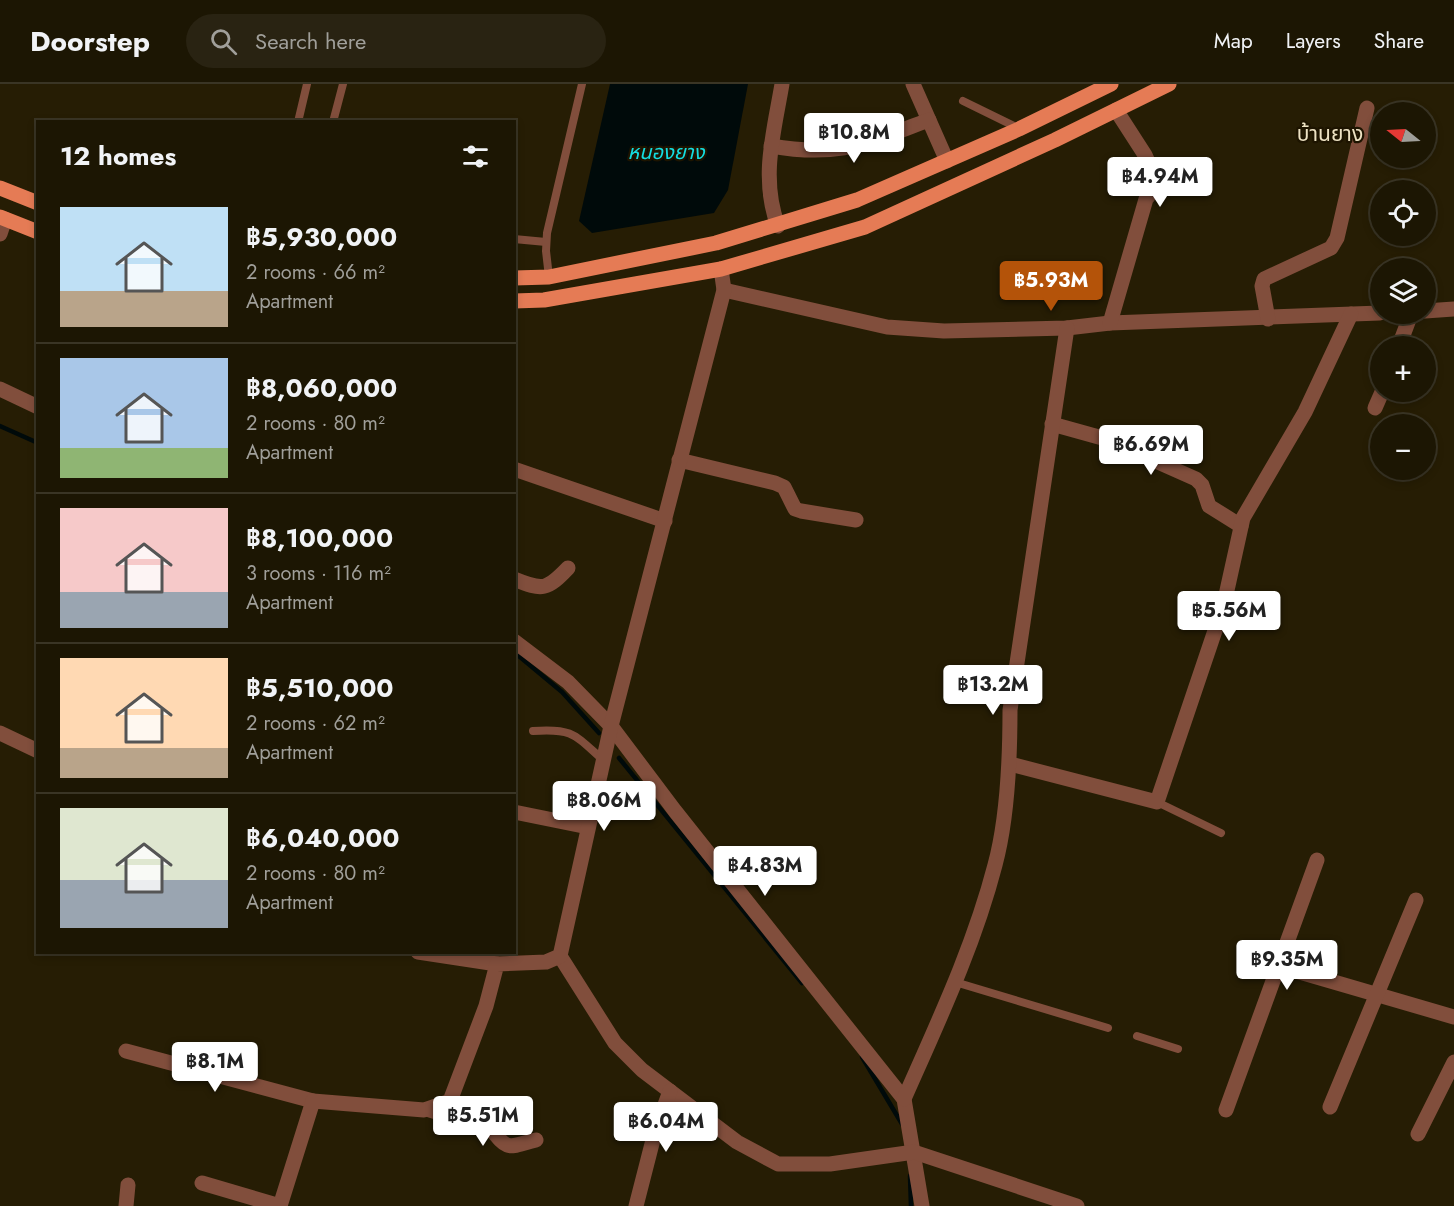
<!DOCTYPE html>
<html lang="en">
<head>
<meta charset="utf-8">
<style>
	:root { --surface:#1c1603; --page:#292312; --text:#f1f3f6; --muted:#a09f9a; --line:#3a3525; --accent:#b45309 }
	body { margin:0; font-family:Jost,"Noto Sans Thai",sans-serif; background:var(--page); color:var(--text); height:100vh; display:flex; flex-direction:column; font-size:22px; white-space:nowrap }
	* { box-sizing:border-box; margin:0 }
	p { font-size:20px; color:var(--muted) }
	.icon { flex:none; width:33px; height:33px; fill:none; stroke:currentColor; stroke-width:2; stroke-linecap:round; stroke-linejoin:round }
	.map { position:relative; flex:1; overflow:hidden }
	.side { position:absolute; left:36px; top:36px; width:480px; height:834px; display:flex; flex-direction:column; background:var(--surface); border-radius:0px; box-shadow:0 3px 9px #0003,0 0 0 2px var(--line) }
	.side>* { flex:none }
	.needle { width:39px; rotate:288deg }
	.controls { position:absolute; left:1370px; top:18px; display:grid; gap:12px }
	.controls a { display:grid; place-items:center; width:66px; height:66px; border-radius:50%; background:var(--surface); box-shadow:0 3px 9px #0003,0 0 0 2px var(--line); font-size:30px }
	.price { position:absolute; translate:-50% -51px; padding:0 14px; border-radius:6px; background:#fff; color:#222; font-size:20px; line-height:39px; filter:drop-shadow(0 2px 3px #0008) }
	.price::after { content:''; position:absolute; left:50%; top:36px; width:18px; height:14px; margin-left:-9px; background:inherit; clip-path:polygon(0 0,100% 0,50% 100%) }
	.price.current { background:var(--accent); color:#fff }
	ul { padding:0; list-style:none }
	li { display:flex; align-items:center; gap:18px; height:150px; padding:0 24px }
	li+li { border-top:2px solid var(--line) }
	li span { display:grid; place-items:center; flex:none; width:168px; height:120px; border-radius:0px; color:#555 }
	li>.icon { margin-inline-start:auto }
	span .icon { width:72px; height:72px; fill:#fffc; stroke-width:1 }
	li b { font-size:26px }
	h2 { display:flex; justify-content:space-between; align-items:center; height:72px; padding:0 24px; font-size:26px }
	header { display:flex; align-items:center; gap:36px; box-sizing:border-box; height:84px; padding:0 30px; background:var(--surface); border-bottom:2px solid var(--line) }
	header strong { font-size:28px }
	nav { display:flex; gap:33px; margin-inline-start:auto; font-size:21px }
	.search { width:420px; height:54px; background:var(--page); display:flex; align-items:center; gap:15px; box-sizing:border-box; padding:0 21px; border-radius:33px; color:var(--muted); font-size:22px }
	.map>svg:first-child { display:block }
	.water { fill:#000a0a }
	.lines { fill:none; stroke-linecap:round; stroke-linejoin:round }
	.stream { stroke:#000a0a; stroke-width:4.5 }
	.service { stroke:#814e3c; stroke-width:8 }
	.minor { stroke:#814e3c; stroke-width:15 }
	.primary { stroke:#e57b55; stroke-width:15 }
	.labels { text-anchor:middle; dominant-baseline:central; stroke-width:4.5; stroke-linejoin:round; paint-order:stroke }
	.water-label { font-size:20px; font-style:italic; fill:#14dde0; stroke:#1d1400 }
	.quarter-label { font-size:21px; fill:#ede2c3; stroke:#1d1400 }
</style>
</head>
<body>
<header>
<strong>Doorstep</strong>
<div class="search"><svg class="icon" aria-label="search" viewBox="0 0 24 24"><circle cx="10" cy="10" r="6"/><path d="M15 15l6 6"/></svg>Search here</div>
<nav><a>Map</a><a>Layers</a><a>Share</a></nav>
</header>
<div class="map">
<svg width="1454" height="1122" viewBox="0 0 1454 1122">
	<rect width="100%" height="100%" fill="#261d04"/>
	<polygon class="water" points="610,0 748,0 728,106 714,129 592,149 579,137"/>
	<g class="lines">
		<g class="stream">
			<polyline points="0,342 38,359"/>
			<polyline points="514,568 562,608 599,649"/>
			<polyline points="619,674 802,899"/>
			<polyline points="862,973 902,1040"/>
			<polyline points="910,1092 911,1122"/>
		</g>
		<g class="service">
			<polyline points="963,17 1018,44"/>
			<polyline points="298,38 307,0"/>
			<polyline points="333,38 343,0"/>
			<polyline points="514,155 546,158"/>
			<polyline points="549,193 546,167 547,149 582,0"/>
			<path d="M533 647C573 644 575 651 603 676"/>
			<polyline points="1157,718 1221,749"/>
			<polyline points="955,898 1108,944"/>
			<polyline points="1137,952 1178,965"/>
		</g>
		<g class="minor">
			<polyline points="913,0 947,77"/>
			<path d="M771 62C840 74 866 59 929 36"/>
			<path d="M778 142C760 94 774 48 782 0"/>
			<polyline points="0,150 5,135"/>
			<polyline points="724,206 887,243 944,247 1067,244 1110,239 1380,229"/>
			<polyline points="1425,227 1454,225"/>
			<polyline points="1268,235 1262,202 1264,195 1331,164 1337,154 1367,24"/>
			<polyline points="1110,239 1146,115 1158,100 1145,71 1116,26"/>
			<polyline points="1399,262 1411,230"/>
			<polyline points="0,305 38,323"/>
			<polyline points="1375,324 1382,308"/>
			<polyline points="1052,340 1106,355 1196,395 1202,401 1209,422 1241,442"/>
			<polyline points="679,376 775,399 784,403 795,425 801,427 856,436"/>
			<polyline points="514,385 665,437"/>
			<path d="M514 495C543 507 547 506 568 484"/>
			<polyline points="514,557 568,598 611,642 675,727 904,1015 922,1122"/>
			<polyline points="0,649 38,667"/>
			<polyline points="1010,680 1157,718 1224,520 1243,434 1305,328 1351,230"/>
			<polyline points="514,728 588,743"/>
			<polyline points="418,868 497,880"/>
			<polyline points="560,872 615,959 642,986 737,1058 778,1080 830,1080 914,1068 1077,1122"/>
			<polyline points="1279,882 1454,933"/>
			<polyline points="126,967 313,1017"/>
			<path d="M904 1015C938 938 974 862 995 781 1008 733 1010 675 1010 626L1067 244"/>
			<polyline points="1330,1023 1416,816"/>
			<path d="M430 1026 491 1045C509 1068 508 1063 536 1056"/>
			<polyline points="1226,1026 1317,776"/>
			<polyline points="1418,1050 1454,978"/>
			<polyline points="202,1099 280,1122 313,1017 424,1026 450,1017 486,922 497,880 546,878 560,872 611,642 724,206 721,185"/>
			<polyline points="126,1122 128,1101"/>
			<polyline points="636,1122 655,1048 670,1007"/>
		</g>
		<g class="primary">
			<polyline points="0,104 38,119"/>
			<polyline points="0,133 38,148"/>
			<polyline points="514,194 549,193 716,159 857,116 1019,45 1111,0"/>
			<polyline points="514,217 544,216 721,185 865,143 1055,56 1169,0"/>
		</g>
	</g>
	<g class="labels">
		<g class="water-label">
			<text x="666" y="68">หนองยาง</text>
		</g>
		<g class="quarter-label">
			<text x="1330" y="50">บ้านยาง</text>
		</g>
	</g>
</svg>
<div class="controls">
<a><svg class="needle" viewBox="-14 -14 28 28"><path d="M0-13l5 13h-10z" fill="#e53935"/><path d="M0 13l5-13h-10z" fill="#a09f9a"/></svg></a>
<a><svg class="icon" aria-label="locate" viewBox="0 0 24 24"><circle cx="12" cy="12" r="6"/><path d="M12 2v4M12 18v4M2 12h4M18 12h4"/></svg></a>
<a><svg class="icon" aria-label="layers" viewBox="0 0 24 24"><path d="M12 4l9 5-9 5-9-5zM3 14l9 5 9-5"/></svg></a>
<a>+</a>
<a>−</a>
</div>
<b class="price" style="left:854px;top:80px">฿10.8M</b>
<b class="price" style="left:1160px;top:124px">฿4.94M</b>
<b class="price current" style="left:1051px;top:228px">฿5.93M</b>
<b class="price" style="left:1151px;top:392px">฿6.69M</b>
<b class="price" style="left:1229px;top:558px">฿5.56M</b>
<b class="price" style="left:993px;top:632px">฿13.2M</b>
<b class="price" style="left:604px;top:748px">฿8.06M</b>
<b class="price" style="left:765px;top:813px">฿4.83M</b>
<b class="price" style="left:1287px;top:907px">฿9.35M</b>
<b class="price" style="left:215px;top:1009px">฿8.1M</b>
<b class="price" style="left:483px;top:1063px">฿5.51M</b>
<b class="price" style="left:666px;top:1069px">฿6.04M</b>
<section class="side">
<h2>12 homes<svg class="icon" aria-label="filters" viewBox="0 0 24 24"><path d="M4 7h16M4 17h16"/><circle cx="9" cy="7" r="2"/><circle cx="15" cy="17" r="2"/></svg></h2>
<ul>
<li><span style="background:linear-gradient(#bfe0f5 70%,#b9a48a 0)"><svg class="icon" aria-label="home" viewBox="0 0 24 24"><path d="M3 11l9-7 9 7M6 9v11h12V9"/></svg></span><div><b>฿5,930,000</b><p>2 rooms · 66 m²</p><p>Apartment</p></div></li>
<li><span style="background:linear-gradient(#a9c7e8 75%,#8fb573 0)"><svg class="icon" aria-label="home" viewBox="0 0 24 24"><path d="M3 11l9-7 9 7M6 9v11h12V9"/></svg></span><div><b>฿8,060,000</b><p>2 rooms · 80 m²</p><p>Apartment</p></div></li>
<li><span style="background:linear-gradient(#f6c9c9 70%,#9aa5b1 0)"><svg class="icon" aria-label="home" viewBox="0 0 24 24"><path d="M3 11l9-7 9 7M6 9v11h12V9"/></svg></span><div><b>฿8,100,000</b><p>3 rooms · 116 m²</p><p>Apartment</p></div></li>
<li><span style="background:linear-gradient(#ffd9b3 75%,#b9a48a 0)"><svg class="icon" aria-label="home" viewBox="0 0 24 24"><path d="M3 11l9-7 9 7M6 9v11h12V9"/></svg></span><div><b>฿5,510,000</b><p>2 rooms · 62 m²</p><p>Apartment</p></div></li>
<li><span style="background:linear-gradient(#dfe7d0 60%,#9aa5b1 0)"><svg class="icon" aria-label="home" viewBox="0 0 24 24"><path d="M3 11l9-7 9 7M6 9v11h12V9"/></svg></span><div><b>฿6,040,000</b><p>2 rooms · 80 m²</p><p>Apartment</p></div></li>
</ul>
</section>
</div>
</body>
</html>
